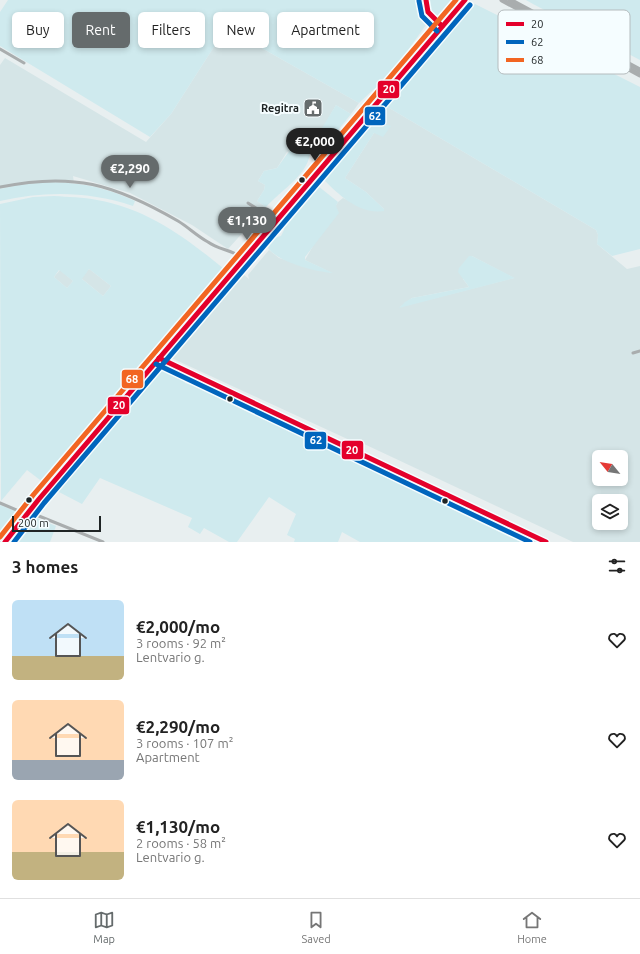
<!DOCTYPE html>
<html lang="en">
<head>
<meta charset="utf-8">
<style>
	:root { --surface:#fff; --page:#f2f2f2; --text:#222; --muted:#767676; --line:#e0e0e0; --accent:#656b6c }
	body { margin:0; font-family:Ubuntu,sans-serif; background:var(--page); color:var(--text); height:100vh; display:flex; flex-direction:column; font-size:15px; white-space:nowrap }
	* { box-sizing:border-box; margin:0 }
	p { font-size:13px; color:var(--muted) }
	.icon { flex:none; width:22px; height:22px; fill:none; stroke:currentColor; stroke-width:2; stroke-linecap:round; stroke-linejoin:round }
	.map { position:relative; height:542px; overflow:hidden }
	.details { display:flex; flex-direction:column; background:var(--surface); flex:1 }
	.details>* { flex:none }
	.guide { position:absolute; left:12px; top:12px; width:400px; height:36px; display:flex; gap:8px }
	.needle { width:26px; rotate:300deg }
	.tools { position:absolute; left:592px; top:450px; display:grid; gap:8px }
	.tools a { display:grid; place-items:center; width:36px; height:36px; border-radius:6px; background:var(--surface); box-shadow:0 2px 6px #0003; font-size:20px }
	.scale { position:absolute; left:12px; bottom:10px; width:89px; box-sizing:border-box; padding-left:4px; border:2px solid #1f2425; border-top:0; font-size:11px; line-height:14px; white-space:nowrap; color:#1f2425; -webkit-text-stroke:3px #f5fdff; paint-order:stroke }
	.price { position:absolute; translate:-50% -34px; padding:0 9px; border-radius:14px; background:var(--accent); color:#fff; font-size:13px; line-height:26px; filter:drop-shadow(0 1px 2px #0008) }
	.price::after { content:''; position:absolute; left:50%; top:24px; width:12px; height:9px; margin-left:-6px; background:inherit; clip-path:polygon(0 0,100% 0,50% 100%) }
	.price.active { background:#222; color:#fff }
	ul { padding:0; list-style:none }
	li { display:flex; align-items:center; gap:12px; height:100px; padding:0 12px }
	li span { display:grid; place-items:center; flex:none; width:112px; height:80px; border-radius:6px; color:#555 }
	li>.icon { margin-inline-start:auto }
	span .icon { width:48px; height:48px; fill:#fffc; stroke-width:1 }
	li b { font-size:17px }
	h2 { display:flex; justify-content:space-between; align-items:center; height:48px; padding:0 12px; font-size:17px }
	.tag { padding:0 14px; border-radius:6px; background:var(--surface); box-shadow:0 2px 6px #0003; font-size:14px; line-height:36px }
	.tag.active { background:var(--accent); color:#fff }
	.dock { display:flex; justify-content:space-around; align-items:center; height:56px; border-top:1px solid var(--line); background:var(--surface); font-size:11px; color:var(--muted) }
	.dock a { display:grid; justify-items:center; gap:2px }
	.dock .active { color:var(--accent) }
	.map>svg:first-child { display:block }
	.built { fill:#d5e5e7; fill-rule:evenodd }
	.green { fill:#cfeaee; fill-rule:evenodd }
	.lines { fill:none; stroke-linecap:round; stroke-linejoin:round }
	.minor { stroke:#a9adae; stroke-width:3 }
	.secondary { stroke:#a8acac; stroke-width:4.5 }
	.trunk { stroke:#a9adae; stroke-width:5 }
	.bus-1-casing { stroke:#f5fdff; stroke-width:8 }
	.bus-2-casing { stroke:#f5fdff; stroke-width:8 }
	.bus-3-casing { stroke:#f5fdff; stroke-width:8 }
	.bus-1 { stroke:#e4002b; stroke-width:5 }
	.bus-2 { stroke:#0065bd; stroke-width:5 }
	.bus-3 { stroke:#f26522; stroke-width:5 }
	.bus-dot { fill:#1f2425; stroke:#f5fdff; stroke-width:1.5 }
	.labels { text-anchor:middle; dominant-baseline:central; stroke-width:4; stroke-linejoin:round; paint-order:stroke }
	.poi-label { font-size:11px; font-weight:bold; fill:#1f2425; stroke:#f5fdff; text-anchor:end }
	.key { fill:#f5fdff; stroke:#b5bcbe; stroke-width:1 }
	.key-label { font-size:11px; fill:#1f2425 }
	.line-badge { stroke:#f5fdff; stroke-width:1.5 }
	.badge-label { font-size:11px; text-anchor:middle; font-weight:bold; fill:#fff }
</style>
</head>
<body>
<div class="map">
<svg width="640" height="542" viewBox="0 0 640 542">
	<rect width="100%" height="100%" fill="#e8eff0"/>
	<g class="built">
		<polygon points="226,28 359,103 351,114 336,105 310,150 304,148 287,152 277,168 264,171 258,181 265,185 264,190 257,201 266,207 228,249 192,225 130,193 73,176 74,183 19,185 0,189 0,65 5,58 146,142 171,114"/>
		<path d="M384 105 596 230 598 235 597 244 627 269 640 266V542H573L362 443 357 440 356 443 165 355 238 270 249 279 248 275 269 250 279 258 332 273 305 260 338 202 343 198 369 210 384 209 366 192 345 178 374 133 388 125 380 127 371 122ZM469 256H472L514 278 400 307 412 298 469 287 463 279ZM599 457H621V479H599ZM599 501H621V523H599Z"/>
		<polygon points="89,269 111,286 103,296 81,278"/>
		<polygon points="60,270 73,281 67,288 54,277"/>
	</g>
	<g class="green">
		<polygon points="8,0 418,0 417,9 426,25 382,86 374,89 359,103 226,28 171,114 150,137 0,46 0,12"/>
		<polygon points="429,0 461,0 445,17 440,19 429,8"/>
		<polygon points="526,0 640,0 640,60 533,4"/>
		<polygon points="475,4 640,87 640,249 612,256 597,244 598,235 596,230 384,105 386,99"/>
		<polygon points="336,105 351,114 330,140 325,141 317,136"/>
		<path d="M371 122 380 127 388 125 391 126 383 137 374 133 345 178 366 192 384 209V211C360 215 339 195 324 180L326 174Z"/>
		<path d="M304 148 310 150C311 173 280 191 266 207L257 201 264 190 265 185 258 181 264 171 277 168 290 150Z"/>
		<path d="M47 182C82 183 102 186 135 201L133 206C88 191 45 191 0 201V189L19 185Z"/>
		<path d="M318 186 338 202 336 206 339 213 305 257V260L333 273C316 272 278 262 268 248L274 238 281 236 284 230 285 217 299 205 313 188Z"/>
		<path d="M54 196C68 197 83 197 97 200 149 209 189 240 229 273L48 486 27 470 1 501 0 204 33 197ZM89 269 111 286 103 296 82 279ZM59 270 73 281 67 288 54 277Z"/>
		<polygon points="469,256 472,256 515,278 399,308 405,302 412,298 469,287 458,272 459,268"/>
		<polygon points="160,364 179,372 185,383 191,385 202,383 431,491 448,502 458,504 508,528 517,536 539,542 360,542 342,532 338,542 294,542 295,539 287,535 296,514 269,497 237,542 229,542 204,528 200,534 188,527 192,518 100,478 82,504 57,491 38,511 37,510 52,486 156,365"/>
		<polygon points="0,505 18,512 21,516 2,542 0,542"/>
		<polygon points="29,515 56,526 50,542 8,542"/>
	</g>
	<g class="lines">
		<g class="minor">
			<polyline points="0,49 24,63"/>
			<path d="M0 187C73 172 114 184 178 221 188 227 197 236 208 242 219 250 233 250 244 259"/>
			<polyline points="248,203 276,221"/>
			<polyline points="633,353 640,351"/>
			<polyline points="159,358 546,542"/>
			<polyline points="0,503 26,514"/>
			<polyline points="29,512 103,542"/>
		</g>
		<polyline class="secondary" points="5,542 39,499 465,0"/>
		<g class="trunk">
			<polyline points="426,0 428,12 442,26"/>
			<polyline points="502,0 640,75"/>
			<polyline points="510,0 640,70"/>
		</g>
		<g class="bus-1-casing">
			<g id="bus-1">
				<polyline points="426,0 428,12 442,26"/>
				<polyline points="159,358 546,542"/>
				<polyline points="5,542 39,499 465,0"/>
			</g>
		</g>
		<g class="bus-2-casing">
			<g id="bus-2">
				<polyline points="419,1 422,16 437,31"/>
				<polyline points="156,364 530,542"/>
				<polyline points="14,542 44,503 470,5"/>
			</g>
		</g>
		<g class="bus-3-casing">
			<polyline id="bus-3" points="0,537 34,494 456,0"/>
		</g>
		<use href="#bus-1" class="bus-1"/>
		<use href="#bus-2" class="bus-2"/>
		<use href="#bus-3" class="bus-3"/>
	</g>
	<defs>
		<g id="civic-square" transform="scale(1)"><rect x="-9" y="-9" width="18" height="18" rx="4" fill="#656b6c" stroke="#f5fdff"/><path d="M-.6-6.5H3V-4.5H.6V-3L4-1V1h2V6H-6V1h2V-1L-.6-3ZM-1.2 2.5V6h2.4V2.5Z" fill="#fff"/></g>
	</defs>
	<g fill-rule="evenodd">
		<use href="#civic-square" x="313" y="108"/>
	</g>
	<g class="bus-dot">
		<circle cx="302" cy="180" r="3.5"/>
		<circle cx="230" cy="399" r="3.5"/>
		<circle cx="29" cy="500" r="3.5"/>
		<circle cx="445" cy="501" r="3.5"/>
	</g>
	<g class="labels">
		<g class="poi-label">
			<text x="299" y="108">Regitra</text>
		</g>
	</g>
	<rect x="498" y="10" width="132" height="64" rx="6" class="key"/>
	<rect x="506" y="22" width="18" height="4" fill="#e4002b"/>
	<rect x="506" y="40" width="18" height="4" fill="#0065bd"/>
	<rect x="506" y="58" width="18" height="4" fill="#f26522"/>
	<g class="key-label">
		<text x="531" y="28">20</text>
		<text x="531" y="46">62</text>
		<text x="531" y="64">68</text>
	</g>
	<g class="line-badge">
		<rect x="377" y="80" width="23" height="19" rx="4" fill="#e4002b"/>
		<rect x="364" y="106" width="22" height="20" rx="4" fill="#0065bd"/>
		<rect x="121" y="369" width="23" height="20" rx="4" fill="#f26522"/>
		<rect x="107" y="396" width="23" height="19" rx="4" fill="#e4002b"/>
		<rect x="304" y="431" width="23" height="19" rx="4" fill="#0065bd"/>
		<rect x="341" y="440" width="23" height="20" rx="4" fill="#e4002b"/>
	</g>
	<g class="badge-label">
		<text x="389" y="93">20</text>
		<text x="375" y="120">62</text>
		<text x="132" y="383">68</text>
		<text x="119" y="409">20</text>
		<text x="316" y="444">62</text>
		<text x="352" y="454">20</text>
	</g>
</svg>
<div class="tools">
<a><svg class="needle" viewBox="-14 -14 28 28"><path d="M0-13l5 13h-10z" fill="#e53935"/><path d="M0 13l5-13h-10z" fill="#767676"/></svg></a>
<a><svg class="icon" aria-label="layers" viewBox="0 0 24 24"><path d="M12 4l9 5-9 5-9-5zM3 14l9 5 9-5"/></svg></a>
</div>
<div class="scale">200 m</div>
<b class="price active" style="left:315px;top:162px">€2,000</b>
<b class="price" style="left:130px;top:189px">€2,290</b>
<b class="price" style="left:247px;top:241px">€1,130</b>
<div class="guide">
<a class="tag">Buy</a>
<a class="tag active">Rent</a>
<a class="tag">Filters</a>
<a class="tag">New</a>
<a class="tag">Apartment</a>
</div>
</div>
<section class="details">
<h2>3 homes<svg class="icon" aria-label="filters" viewBox="0 0 24 24"><path d="M4 7h16M4 17h16"/><circle cx="9" cy="7" r="2"/><circle cx="15" cy="17" r="2"/></svg></h2>
<ul>
<li><span style="background:linear-gradient(#bfe0f5 70%,#c2b280 0)"><svg class="icon" aria-label="home" viewBox="0 0 24 24"><path d="M3 11l9-7 9 7M6 9v11h12V9"/></svg></span><div><b>€2,000/mo</b><p>3 rooms · 92 m²</p><p>Lentvario g.</p></div><svg class="icon" aria-label="heart" viewBox="0 0 24 24"><path d="M12 20l-8-8c-3-5 5-10 8-4 3-6 11-1 8 4z"/></svg></li>
<li><span style="background:linear-gradient(#ffd9b3 75%,#9aa5b1 0)"><svg class="icon" aria-label="home" viewBox="0 0 24 24"><path d="M3 11l9-7 9 7M6 9v11h12V9"/></svg></span><div><b>€2,290/mo</b><p>3 rooms · 107 m²</p><p>Apartment</p></div><svg class="icon" aria-label="heart" viewBox="0 0 24 24"><path d="M12 20l-8-8c-3-5 5-10 8-4 3-6 11-1 8 4z"/></svg></li>
<li><span style="background:linear-gradient(#ffd9b3 65%,#c2b280 0)"><svg class="icon" aria-label="home" viewBox="0 0 24 24"><path d="M3 11l9-7 9 7M6 9v11h12V9"/></svg></span><div><b>€1,130/mo</b><p>2 rooms · 58 m²</p><p>Lentvario g.</p></div><svg class="icon" aria-label="heart" viewBox="0 0 24 24"><path d="M12 20l-8-8c-3-5 5-10 8-4 3-6 11-1 8 4z"/></svg></li>
</ul>
</section>
<nav class="dock">
<a class="active"><svg class="icon" aria-label="map" viewBox="0 0 24 24"><path d="M3 6l6-2 6 2 6-2v14l-6 2-6-2-6 2zM9 4v14M15 6v14"/></svg>Map</a>
<a><svg class="icon" aria-label="saved" viewBox="0 0 24 24"><path d="M7 4h10v16l-5-4-5 4z"/></svg>Saved</a>
<a><svg class="icon" aria-label="home" viewBox="0 0 24 24"><path d="M3 11l9-7 9 7M6 9v11h12V9"/></svg>Home</a>
</nav>
</body>
</html>
